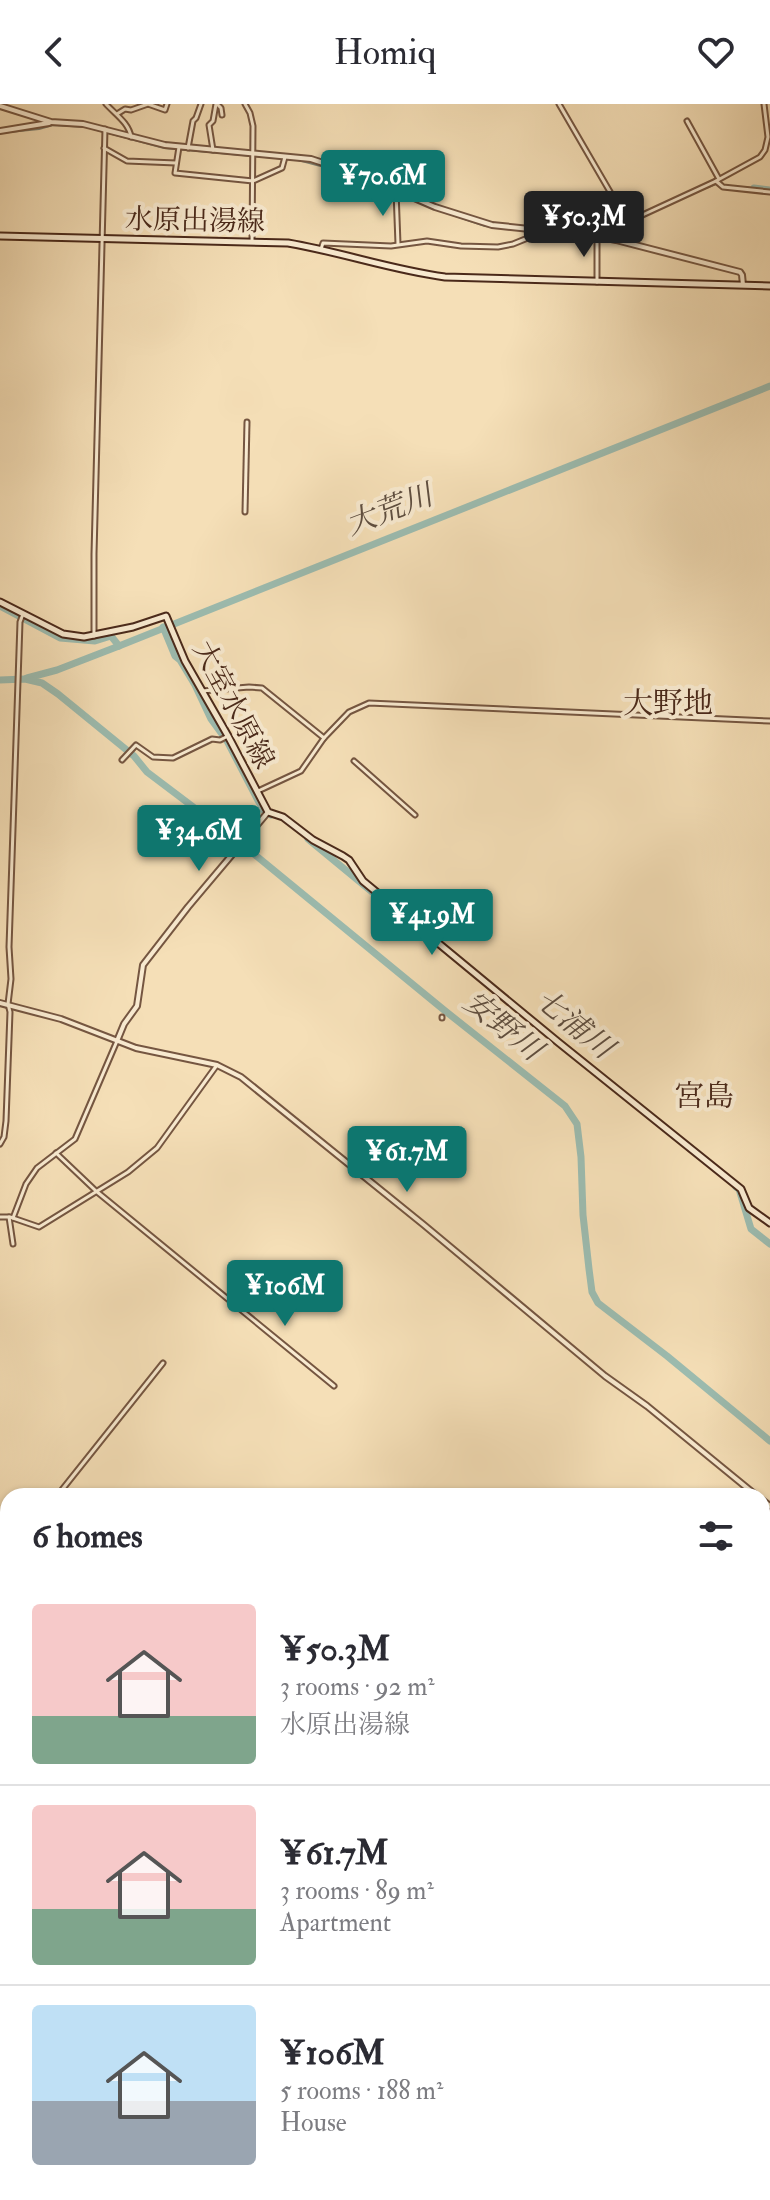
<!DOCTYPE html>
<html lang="en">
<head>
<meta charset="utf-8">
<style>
	:root { --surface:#fff; --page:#f7f7f7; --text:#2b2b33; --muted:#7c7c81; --line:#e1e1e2; --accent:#0f766e }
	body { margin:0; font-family:"IM FELL Double Pica","Noto Serif JP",serif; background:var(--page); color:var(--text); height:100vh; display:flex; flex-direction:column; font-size:30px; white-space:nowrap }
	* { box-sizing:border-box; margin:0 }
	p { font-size:26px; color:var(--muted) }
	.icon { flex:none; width:44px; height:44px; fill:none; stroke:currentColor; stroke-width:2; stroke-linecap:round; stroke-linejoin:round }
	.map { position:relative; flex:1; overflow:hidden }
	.sheet { position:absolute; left:0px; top:1384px; width:770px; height:712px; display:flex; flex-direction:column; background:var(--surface); border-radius:24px 24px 0 0; box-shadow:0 2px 6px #0004 }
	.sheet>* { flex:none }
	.price { position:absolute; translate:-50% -68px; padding:0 18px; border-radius:8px; background:var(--accent); color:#fff; font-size:26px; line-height:52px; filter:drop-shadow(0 2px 4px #0008) }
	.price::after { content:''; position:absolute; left:50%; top:48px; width:24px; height:18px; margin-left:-12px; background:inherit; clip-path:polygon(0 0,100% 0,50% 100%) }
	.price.on { background:#222; color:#fff }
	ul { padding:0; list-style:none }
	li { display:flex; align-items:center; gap:24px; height:200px; padding:0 32px }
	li+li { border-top:2px solid var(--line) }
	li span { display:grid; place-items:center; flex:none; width:224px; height:160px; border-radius:8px; color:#555 }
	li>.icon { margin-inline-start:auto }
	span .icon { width:96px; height:96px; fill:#fffc; stroke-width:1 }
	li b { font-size:34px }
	h2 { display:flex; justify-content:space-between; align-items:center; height:96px; padding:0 32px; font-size:34px }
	header { display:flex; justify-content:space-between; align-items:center; height:104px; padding:0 32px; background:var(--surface); font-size:36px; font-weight:600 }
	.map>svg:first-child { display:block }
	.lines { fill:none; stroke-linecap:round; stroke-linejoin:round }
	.stream { stroke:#7b8174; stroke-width:2 }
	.river { stroke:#9cbcb0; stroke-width:7 }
	.minor-casing { stroke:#755641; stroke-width:7 }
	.tertiary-casing { stroke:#755641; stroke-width:8 }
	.secondary-casing { stroke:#4a291a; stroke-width:9 }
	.primary-casing { stroke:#4a291a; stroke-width:10 }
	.minor { stroke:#f8ead0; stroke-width:3 }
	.tertiary { stroke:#f8ead0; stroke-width:4 }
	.secondary { stroke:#f8ead0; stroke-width:5 }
	.primary { stroke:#eac07c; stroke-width:6 }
	.labels { text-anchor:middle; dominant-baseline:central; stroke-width:8; stroke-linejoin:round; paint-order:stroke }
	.street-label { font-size:28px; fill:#4a291a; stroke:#f8ead0 }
	.water-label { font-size:30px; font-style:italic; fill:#5e4e40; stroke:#f8ead0 }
	.neighbourhood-label { font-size:30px; fill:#4a291a; stroke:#f8ead0 }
</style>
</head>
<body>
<header><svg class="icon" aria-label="back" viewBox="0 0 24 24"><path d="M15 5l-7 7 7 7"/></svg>Homiq<svg class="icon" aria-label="heart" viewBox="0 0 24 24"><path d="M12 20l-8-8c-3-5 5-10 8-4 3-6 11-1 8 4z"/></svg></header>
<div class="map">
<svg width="770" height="2096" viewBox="0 0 770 2096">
	<rect width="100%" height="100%" fill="#f5dfb7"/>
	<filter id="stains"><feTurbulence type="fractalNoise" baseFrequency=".0025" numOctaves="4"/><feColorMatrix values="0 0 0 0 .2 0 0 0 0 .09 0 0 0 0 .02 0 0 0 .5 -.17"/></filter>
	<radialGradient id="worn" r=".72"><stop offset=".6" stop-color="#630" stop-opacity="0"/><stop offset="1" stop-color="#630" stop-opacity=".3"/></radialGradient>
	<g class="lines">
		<g class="stream">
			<polyline points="0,29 39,25 53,21 86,23 164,44 298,56 347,69"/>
			<polyline points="736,83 754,84"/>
			<polyline points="386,84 435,105 485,122 580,133 594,138 603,135"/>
			<polyline points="686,92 716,80 729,82"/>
			<polyline points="608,131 641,113"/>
			<polyline points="762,1844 770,1842"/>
			<polyline points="633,2088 643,2096"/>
		</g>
		<g class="river">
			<polyline points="754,84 770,86"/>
			<polyline points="0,502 60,534 95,537 111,532 119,542"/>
			<polyline points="163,523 175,552 180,556 195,581 211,615 227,637 263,706 271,711"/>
			<polyline points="27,574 57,566 119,542 770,282"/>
			<polyline points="0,576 25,575 42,579 58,590 134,652 147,668 237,736 444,906 565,1002 577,1020 581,1053 583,1111 589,1165 592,1188 598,1199 667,1252 770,1337"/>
			<polyline points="308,735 394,806"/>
			<polyline points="736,1083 739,1085 751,1125 770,1140"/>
		</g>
		<g class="minor-casing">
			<g id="minor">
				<path d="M106 0C115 10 129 19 131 33"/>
				<polyline points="217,0 221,4 222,11"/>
				<polyline points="245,0 250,9 253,22 252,138"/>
				<polyline points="559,0 627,117"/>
				<polyline points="117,10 125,5 131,6 148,0 165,6 167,0"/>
				<polyline points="687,17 719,75"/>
				<polyline points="179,43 175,69 253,77 282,64 285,53"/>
				<polyline points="104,44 127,57 176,59"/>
				<polyline points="188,44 193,17 196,14 201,0"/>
				<polyline points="213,46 209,21 213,17 216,0"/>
				<polyline points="716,77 723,83 770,88"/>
				<polyline points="396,87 398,140"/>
				<polyline points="321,145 323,139 391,142 427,137 461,142 498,143 513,140 540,129 543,126"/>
				<polyline points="597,178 597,132 716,77 760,53 765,46 768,33 764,0"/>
				<polyline points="245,408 247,318"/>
				<polyline points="94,532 94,450 105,25"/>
				<polyline points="202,587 249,583 262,584 324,634"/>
				<polyline points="122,656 136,641 153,653 173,654 212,635 220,636 228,632"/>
				<polyline points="354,657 415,711"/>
				<polyline points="258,687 301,667 324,634 349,608 369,599 770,617"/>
				<polyline points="442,914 442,913"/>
				<polyline points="0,1040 4,1033 6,1017 10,908 8,900 11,875 9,843 20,518 23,510"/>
				<polyline points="56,1049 96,1087 334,1282"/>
				<polyline points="0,1113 10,1113 39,1123 128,1068 157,1044 217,961"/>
				<polyline points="9,1113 13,1140"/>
				<polyline points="13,1114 26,1080 37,1064 75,1035 117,937"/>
				<polyline points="57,1392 163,1259"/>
				<polyline points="762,1502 767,1503 769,1508 762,1538"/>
				<polyline points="0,1601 8,1606"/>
				<polyline points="762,1646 770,1649"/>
				<polyline points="762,1683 770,1685"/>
				<polyline points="762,1771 770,1773"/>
				<polyline points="762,1850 770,1847"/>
				<polyline points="762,1930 770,1926"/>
				<polyline points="762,1958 770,2000"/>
				<polyline points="450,2088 467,2096"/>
				<polyline points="310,2096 312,2088"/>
				<polyline points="396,2096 399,2088"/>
			</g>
		</g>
		<g class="tertiary-casing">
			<g id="tertiary">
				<polyline points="0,2 51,18 83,20 165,41 311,55 366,73 435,103 492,121 597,132 616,136 740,168 742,171 743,181"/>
				<polyline points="0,27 49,19"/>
				<polyline points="0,899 61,915 136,944 217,961 241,973 424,1121 605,1272 647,1302 757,1392"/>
				<polyline points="117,937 124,920 137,902 143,861 188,803 268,708"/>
				<polyline points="762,1396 770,1402"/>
				<polyline points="762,2040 770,2046"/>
			</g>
		</g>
		<g class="secondary-casing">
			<g id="secondary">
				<path d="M0 132 288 139C341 148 392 166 445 173L770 182"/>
				<polyline points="0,498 63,530 84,533 133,523 166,512 185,557 228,632 268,708 283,713 313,736 343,752 349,756 363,777 558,938 741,1085 749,1104 770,1119"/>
			</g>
		</g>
		<g class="primary-casing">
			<g id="primary">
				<polyline points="762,1443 770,1422"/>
				<polyline points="562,2096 565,2088"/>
			</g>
		</g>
		<use href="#minor" class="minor"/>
		<use href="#tertiary" class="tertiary"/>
		<use href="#secondary" class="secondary"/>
		<use href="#primary" class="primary"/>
	</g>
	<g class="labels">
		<g class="street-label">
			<text transform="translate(195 117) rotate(1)">水原出湯線</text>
			<text transform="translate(233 601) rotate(62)">大室水原線</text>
		</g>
		<g class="water-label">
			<text transform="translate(389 406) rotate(-21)">大荒川</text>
			<text transform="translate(574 920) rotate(39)">七浦川</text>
			<text transform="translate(503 922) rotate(39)">安野川</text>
		</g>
		<g class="neighbourhood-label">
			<text x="668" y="599">大野地</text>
			<text x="704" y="992">宮島</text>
		</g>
	</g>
	<rect width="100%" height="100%" filter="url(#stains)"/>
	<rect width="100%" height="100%" fill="url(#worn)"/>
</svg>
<b class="price" style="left:383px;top:114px">¥70.6M</b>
<b class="price on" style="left:584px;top:155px">¥50.3M</b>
<b class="price" style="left:199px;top:769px">¥34.6M</b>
<b class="price" style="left:432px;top:853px">¥41.9M</b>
<b class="price" style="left:407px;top:1090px">¥61.7M</b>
<b class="price" style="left:285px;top:1224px">¥106M</b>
<section class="sheet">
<h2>6 homes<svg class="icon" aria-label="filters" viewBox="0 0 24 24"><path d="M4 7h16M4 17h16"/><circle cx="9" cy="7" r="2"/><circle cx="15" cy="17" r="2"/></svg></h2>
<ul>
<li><span style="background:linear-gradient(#f6c9c9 70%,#7fa58c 0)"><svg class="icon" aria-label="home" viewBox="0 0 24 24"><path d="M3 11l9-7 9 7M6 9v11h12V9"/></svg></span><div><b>¥50.3M</b><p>3 rooms · 92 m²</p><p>水原出湯線</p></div></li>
<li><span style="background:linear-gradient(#f6c9c9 65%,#7fa58c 0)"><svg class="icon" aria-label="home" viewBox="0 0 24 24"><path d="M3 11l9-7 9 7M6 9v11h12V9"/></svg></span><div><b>¥61.7M</b><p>3 rooms · 89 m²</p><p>Apartment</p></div></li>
<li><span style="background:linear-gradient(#bfe0f5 60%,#9aa5b1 0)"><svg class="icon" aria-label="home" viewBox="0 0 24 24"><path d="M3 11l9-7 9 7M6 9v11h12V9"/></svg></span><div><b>¥106M</b><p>5 rooms · 188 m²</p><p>House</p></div></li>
</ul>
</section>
</div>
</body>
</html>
